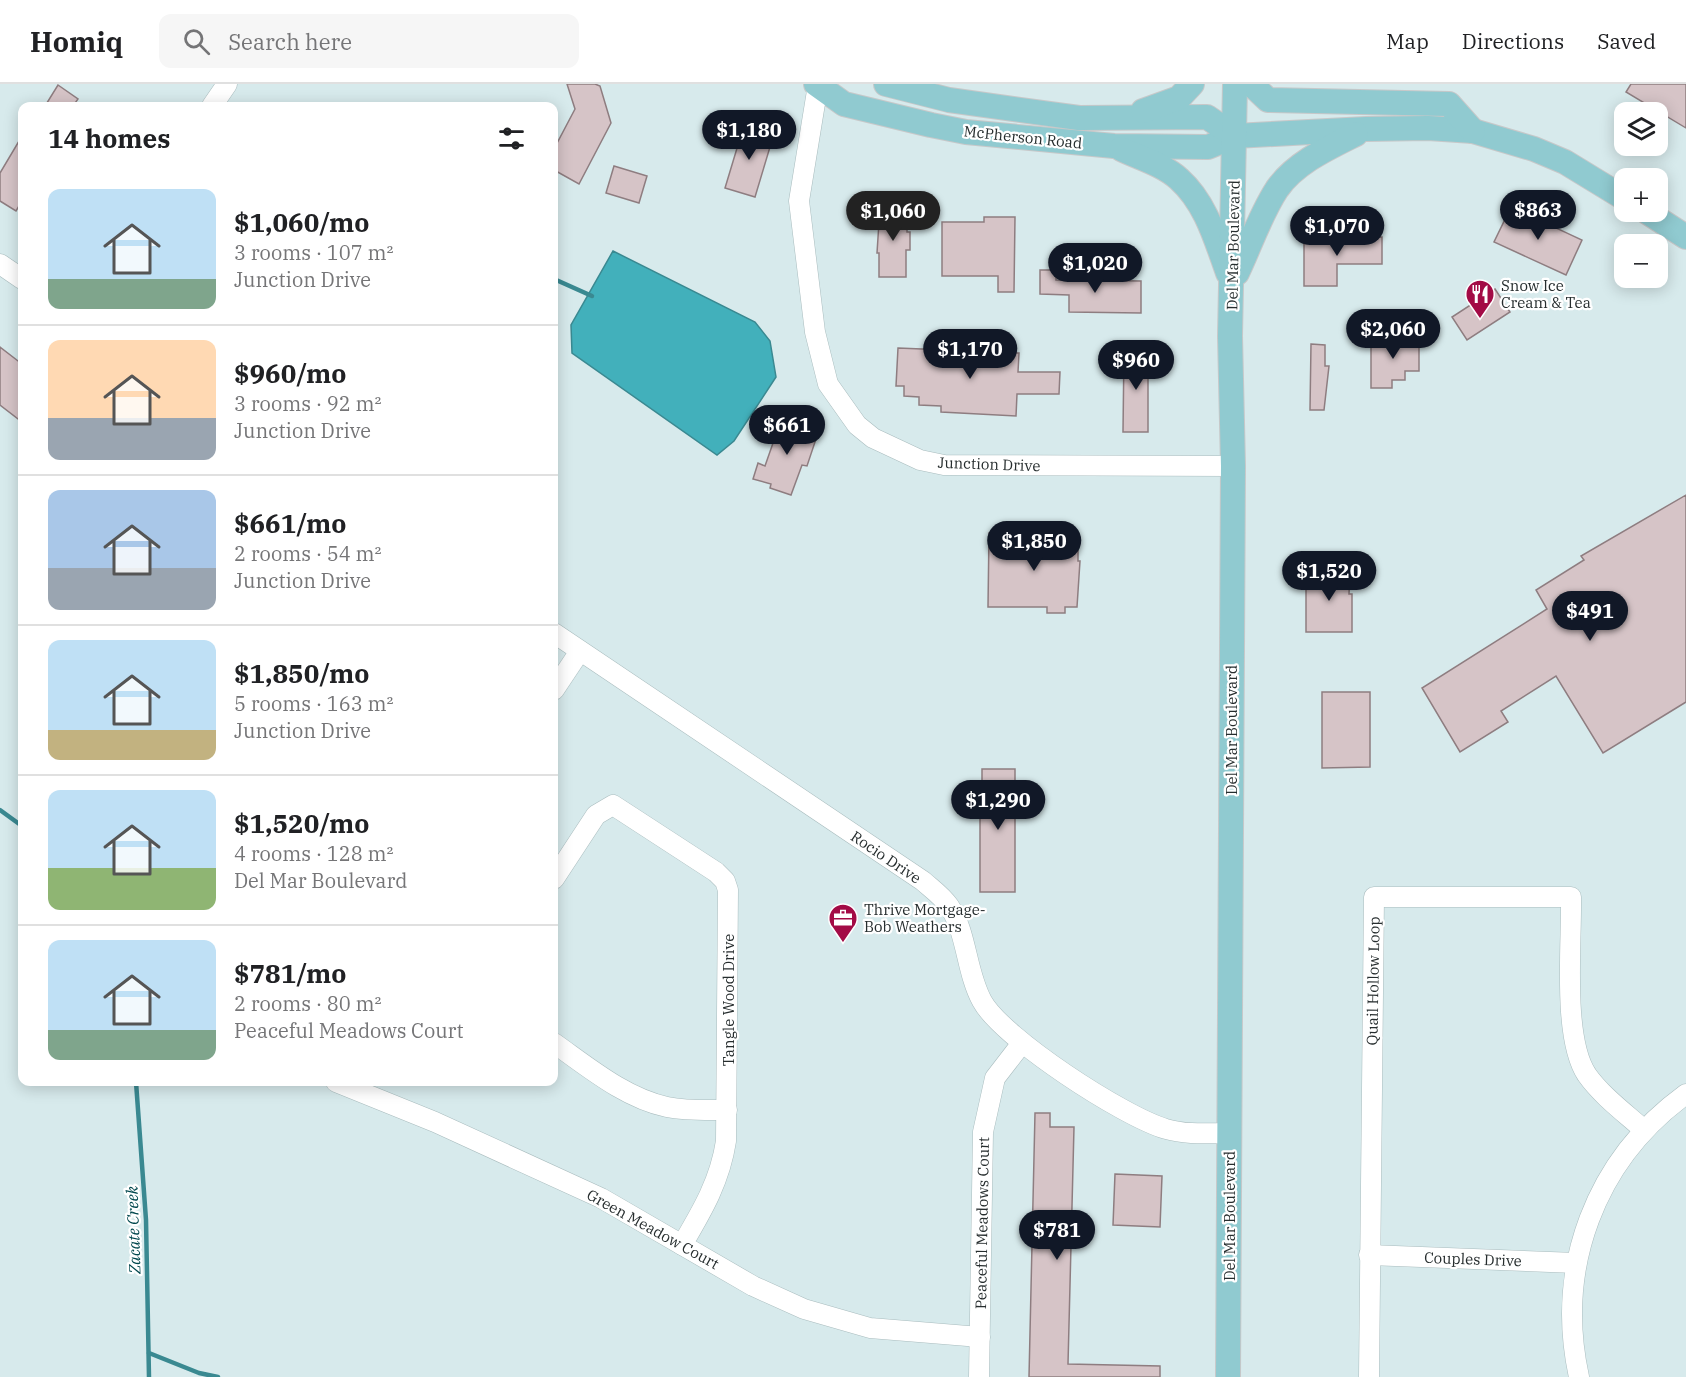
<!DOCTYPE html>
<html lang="en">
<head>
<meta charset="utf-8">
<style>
	:root { --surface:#fff; --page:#f6f6f6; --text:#202124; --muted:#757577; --line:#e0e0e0; --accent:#111827 }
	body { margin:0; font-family:"IBM Plex Serif",serif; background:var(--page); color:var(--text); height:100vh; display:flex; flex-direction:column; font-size:22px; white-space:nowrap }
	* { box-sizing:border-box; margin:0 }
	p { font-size:20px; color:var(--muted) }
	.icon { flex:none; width:33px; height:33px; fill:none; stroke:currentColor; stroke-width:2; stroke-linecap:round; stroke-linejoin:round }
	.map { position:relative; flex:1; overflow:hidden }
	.drawer { position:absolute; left:18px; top:18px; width:540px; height:984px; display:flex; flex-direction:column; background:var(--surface); border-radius:12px; box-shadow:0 3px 15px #0003 }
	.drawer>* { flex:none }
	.fabs { position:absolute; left:1614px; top:18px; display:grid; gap:12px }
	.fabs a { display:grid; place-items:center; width:54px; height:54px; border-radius:12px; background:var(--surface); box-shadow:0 3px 15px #0003; font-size:30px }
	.price { position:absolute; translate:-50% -51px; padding:0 14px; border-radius:21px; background:var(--accent); color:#fff; font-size:20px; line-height:39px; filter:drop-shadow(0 2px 3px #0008) }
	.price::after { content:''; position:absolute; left:50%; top:36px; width:18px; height:14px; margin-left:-9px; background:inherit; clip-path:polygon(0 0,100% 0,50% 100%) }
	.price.on { background:#222; color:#fff }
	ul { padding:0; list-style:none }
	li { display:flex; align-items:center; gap:18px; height:150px; padding:0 30px }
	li+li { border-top:2px solid var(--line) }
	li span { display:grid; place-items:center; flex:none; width:168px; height:120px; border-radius:12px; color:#555 }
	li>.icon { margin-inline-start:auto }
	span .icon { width:72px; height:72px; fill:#fffc; stroke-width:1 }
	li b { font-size:26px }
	h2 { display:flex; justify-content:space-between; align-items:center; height:72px; padding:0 30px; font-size:26px }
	header { display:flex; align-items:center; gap:36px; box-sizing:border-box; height:84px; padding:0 30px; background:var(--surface); border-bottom:2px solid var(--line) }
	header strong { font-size:28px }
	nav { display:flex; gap:33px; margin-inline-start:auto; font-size:21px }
	.search { width:420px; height:54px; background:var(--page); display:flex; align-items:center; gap:15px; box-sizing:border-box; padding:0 21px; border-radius:12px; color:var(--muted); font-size:22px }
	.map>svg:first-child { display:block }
	.water { fill:#42b0bb; stroke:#3a8991; stroke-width:1.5 }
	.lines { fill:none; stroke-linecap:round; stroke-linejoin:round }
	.stream { stroke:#3a8991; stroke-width:4.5 }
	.building { fill:#d6c4c7; stroke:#8e7d80; stroke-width:1.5 }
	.minor-casing { stroke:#a9bcbe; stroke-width:21 }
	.major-casing { stroke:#c7c8c9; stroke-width:26 }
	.minor { stroke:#fff; stroke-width:20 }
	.major { stroke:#90cad0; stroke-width:24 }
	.labels { text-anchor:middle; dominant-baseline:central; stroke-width:4.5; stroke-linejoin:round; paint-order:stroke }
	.street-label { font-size:15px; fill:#262d2e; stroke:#fff }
	.poi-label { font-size:15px; fill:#262d2e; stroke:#fff; text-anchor:start }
	.water-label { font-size:16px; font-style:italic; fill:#01474d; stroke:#fff }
</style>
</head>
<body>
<header>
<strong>Homiq</strong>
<div class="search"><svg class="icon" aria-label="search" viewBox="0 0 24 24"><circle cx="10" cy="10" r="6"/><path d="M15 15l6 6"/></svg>Search here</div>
<nav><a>Map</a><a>Directions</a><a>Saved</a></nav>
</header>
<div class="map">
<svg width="1686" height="1293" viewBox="0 0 1686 1293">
	<rect width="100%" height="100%" fill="#d7eaec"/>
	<polygon class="water" points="613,167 755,238 770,257 776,293 734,357 717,371 572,269 571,241"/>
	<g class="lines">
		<g class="stream">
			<polyline points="554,195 592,212"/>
			<polyline points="0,726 22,742"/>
			<polyline points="136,998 146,1136 149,1293"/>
			<polyline points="149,1269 199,1289 218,1293"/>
		</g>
	</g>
	<g class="building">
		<polygon points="567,0 595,0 600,2 611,39 579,100 554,86 554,65 575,25"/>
		<polygon points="1631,0 1686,0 1686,44 1626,8"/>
		<polygon points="58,1 78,15 73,22 45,22"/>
		<polygon points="744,41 772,50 768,62 770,63 755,113 725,104"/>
		<polygon points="22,52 22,117 16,127 0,117 0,89"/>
		<polygon points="614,82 647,92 639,119 606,109"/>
		<polygon points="880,123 907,124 907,148 910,148 910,166 906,166 906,193 879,193 879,169 877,169"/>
		<polygon points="1511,123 1582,156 1566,191 1494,158"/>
		<polygon points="984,133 1015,133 1014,208 998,208 998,192 942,192 942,138 984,138"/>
		<polygon points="1382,153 1382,180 1337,180 1337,202 1304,202 1304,154"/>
		<polygon points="1040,186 1056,186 1056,196 1141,197 1141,229 1069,228 1069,211 1040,210"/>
		<polygon points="1495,205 1510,228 1467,256 1452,233"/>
		<polygon points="1371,254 1419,254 1419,287 1405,287 1405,296 1392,296 1392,304 1371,304"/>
		<polygon points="1311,260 1325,261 1325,282 1329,282 1324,326 1310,326"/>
		<polygon points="0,263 22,280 22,338 0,321"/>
		<polygon points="898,264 1019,269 1018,288 1060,288 1059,310 1017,310 1016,332 941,328 941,322 919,321 919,313 904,312 904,302 896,302"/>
		<polygon points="1124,266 1148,266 1148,348 1123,348"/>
		<polygon points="792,335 815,342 812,353 816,355 807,382 802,381 791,411 770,404 771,400 753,395 758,379 765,382 780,339 790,343"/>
		<polygon points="1686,411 1686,618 1603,669 1556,592 1501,627 1508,638 1460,668 1422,604 1547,525 1536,506 1584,476 1581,472"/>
		<polygon points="1048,447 1065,447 1065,453 1078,453 1078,477 1080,477 1077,523 1065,523 1065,529 1047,529 1047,523 988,523 989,449 1006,449 1006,453 1048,453"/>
		<polygon points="1306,487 1350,487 1349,510 1352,510 1352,548 1306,548"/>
		<polygon points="1322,608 1370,608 1370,683 1322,684"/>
		<polygon points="982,685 1015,685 1015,808 980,808 980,697 982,697"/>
		<polygon points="1035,1029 1050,1029 1050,1043 1074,1043 1068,1280 1160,1282 1160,1293 1029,1293"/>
		<polygon points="1115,1090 1162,1092 1160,1143 1113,1141"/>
	</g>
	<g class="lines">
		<g class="minor-casing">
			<g id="minor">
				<polyline points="818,1 799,117 815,248 828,300 857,341 873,354 920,376 944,381 1233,382"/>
				<polyline points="212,22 227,0"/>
				<polyline points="0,180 22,195"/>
				<path d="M554 549 923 797C932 805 942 812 949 822 967 848 966 888 982 917 1002 954 1124 1033 1166 1045 1186 1051 1209 1049 1230 1049"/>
				<polyline points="554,606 580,567"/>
				<path d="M554 795 596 731 613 721 716 788 725 797 728 806 726 1057C720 1097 702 1127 682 1161"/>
				<path d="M554 959C588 983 625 1014 667 1023 687 1027 707 1026 727 1026"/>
				<polyline points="336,998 435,1038 601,1114 753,1202 804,1225 870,1244 980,1253"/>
				<polyline points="1369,1171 1576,1179"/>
				<polyline points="979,1293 983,1048 995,994 1022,959"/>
				<path d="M1369 1293 1374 813H1571C1572 859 1562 954 1587 991 1602 1012 1625 1029 1644 1046"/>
				<path d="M1579 1293C1555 1183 1595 1076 1686 1010"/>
			</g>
		</g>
		<g class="major-casing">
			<g id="major">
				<polyline points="816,0 844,20 931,41 966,48 1114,62 1208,63 1235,52 1366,45 1428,44 1473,47 1534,65 1565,78 1624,114"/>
				<polyline points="886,0 949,16 1079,34 1207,33 1235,52"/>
				<polyline points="1251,0 1268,16 1449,20 1473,47"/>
				<polyline points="1143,27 1179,14 1192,0"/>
				<path d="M1121 65C1140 74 1164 81 1179 95 1206 119 1216 156 1228 189"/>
				<polyline points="1647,128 1686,153"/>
				<path d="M1237 189C1250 162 1260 131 1277 105 1295 79 1328 64 1356 50"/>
				<polyline points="1228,1293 1233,382 1230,252 1235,0"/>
			</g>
		</g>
		<use href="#minor" class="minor"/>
		<use href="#major" class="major"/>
	</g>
	<defs>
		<g id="restaurant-pin" transform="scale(1.5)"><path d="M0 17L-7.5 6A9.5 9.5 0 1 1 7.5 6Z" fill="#a30b46" stroke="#fff"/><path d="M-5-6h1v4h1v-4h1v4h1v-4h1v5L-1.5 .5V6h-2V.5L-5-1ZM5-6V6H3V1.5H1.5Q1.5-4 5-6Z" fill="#fff"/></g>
		<g id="office-pin" transform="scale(1.5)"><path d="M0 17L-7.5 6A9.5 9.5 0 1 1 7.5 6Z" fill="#a30b46" stroke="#fff"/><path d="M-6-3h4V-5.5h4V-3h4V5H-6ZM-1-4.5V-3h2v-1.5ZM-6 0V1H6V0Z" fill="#fff"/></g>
	</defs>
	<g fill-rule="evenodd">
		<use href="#restaurant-pin" x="1480" y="210"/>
		<use href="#office-pin" x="843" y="834"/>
	</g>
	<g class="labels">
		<g class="street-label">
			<text transform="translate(1023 53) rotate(6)">McPherson Road</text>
			<text transform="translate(1233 161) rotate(-89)">Del Mar Boulevard</text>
			<text transform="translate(989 380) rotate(2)">Junction Drive</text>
			<text transform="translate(1231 646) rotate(-90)">Del Mar Boulevard</text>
			<text transform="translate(886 773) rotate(34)">Rocio Drive</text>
			<text transform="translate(1373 897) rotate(-89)">Quail Hollow Loop</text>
			<text transform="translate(728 916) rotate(-90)">Tangle Wood Drive</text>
			<text transform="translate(1229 1132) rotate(-90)">Del Mar Boulevard</text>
			<text transform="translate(982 1139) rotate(-89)">Peaceful Meadows Court</text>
			<text transform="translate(653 1145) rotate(29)">Green Meadow Court</text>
			<text transform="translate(1473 1175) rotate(2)">Couples Drive</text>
		</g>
		<g class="poi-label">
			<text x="1501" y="201">Snow Ice<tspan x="1501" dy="17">Cream &amp; Tea</tspan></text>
			<text x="864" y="825">Thrive Mortgage-<tspan x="864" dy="17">Bob Weathers</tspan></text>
		</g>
		<g class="water-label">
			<text transform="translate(133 1146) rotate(-92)">Zacate Creek</text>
		</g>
	</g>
</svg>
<div class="fabs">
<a><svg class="icon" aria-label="layers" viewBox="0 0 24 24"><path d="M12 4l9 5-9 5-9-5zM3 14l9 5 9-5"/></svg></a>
<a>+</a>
<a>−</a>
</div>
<b class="price" style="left:749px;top:77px">$1,180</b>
<b class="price" style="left:1538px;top:157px">$863</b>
<b class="price on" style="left:893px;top:158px">$1,060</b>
<b class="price" style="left:1337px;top:173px">$1,070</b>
<b class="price" style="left:1095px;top:210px">$1,020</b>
<b class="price" style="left:1393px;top:276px">$2,060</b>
<b class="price" style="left:970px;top:296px">$1,170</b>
<b class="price" style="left:1136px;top:307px">$960</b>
<b class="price" style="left:787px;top:372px">$661</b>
<b class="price" style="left:1034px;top:488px">$1,850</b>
<b class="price" style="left:1329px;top:518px">$1,520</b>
<b class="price" style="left:1590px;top:558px">$491</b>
<b class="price" style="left:998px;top:747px">$1,290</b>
<b class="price" style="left:1057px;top:1177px">$781</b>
<section class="drawer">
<h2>14 homes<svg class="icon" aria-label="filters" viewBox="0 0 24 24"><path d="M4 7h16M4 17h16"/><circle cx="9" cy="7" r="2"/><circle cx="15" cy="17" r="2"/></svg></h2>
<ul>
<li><span style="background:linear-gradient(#bfe0f5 75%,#7fa58c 0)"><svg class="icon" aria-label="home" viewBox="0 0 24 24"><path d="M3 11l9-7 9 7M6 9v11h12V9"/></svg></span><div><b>$1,060/mo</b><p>3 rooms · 107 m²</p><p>Junction Drive</p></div></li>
<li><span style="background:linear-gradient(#ffd9b3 65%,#9aa5b1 0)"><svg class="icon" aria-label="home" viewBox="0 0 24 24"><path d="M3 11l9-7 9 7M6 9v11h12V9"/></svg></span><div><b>$960/mo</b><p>3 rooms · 92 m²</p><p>Junction Drive</p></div></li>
<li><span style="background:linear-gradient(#a9c7e8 65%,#9aa5b1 0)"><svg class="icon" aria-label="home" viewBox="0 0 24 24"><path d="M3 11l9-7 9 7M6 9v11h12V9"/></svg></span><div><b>$661/mo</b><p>2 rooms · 54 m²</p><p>Junction Drive</p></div></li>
<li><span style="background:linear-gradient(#bfe0f5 75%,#c2b280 0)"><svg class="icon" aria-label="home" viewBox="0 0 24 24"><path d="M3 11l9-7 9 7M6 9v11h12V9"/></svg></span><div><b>$1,850/mo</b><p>5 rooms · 163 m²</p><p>Junction Drive</p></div></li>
<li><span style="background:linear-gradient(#bfe0f5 65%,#8fb573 0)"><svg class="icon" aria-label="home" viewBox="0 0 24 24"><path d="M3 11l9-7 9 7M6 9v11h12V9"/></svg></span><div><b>$1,520/mo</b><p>4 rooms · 128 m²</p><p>Del Mar Boulevard</p></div></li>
<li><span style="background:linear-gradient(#bfe0f5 75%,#7fa58c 0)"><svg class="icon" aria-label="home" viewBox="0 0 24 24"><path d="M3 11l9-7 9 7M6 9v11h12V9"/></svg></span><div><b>$781/mo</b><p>2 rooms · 80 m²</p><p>Peaceful Meadows Court</p></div></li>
</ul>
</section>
</div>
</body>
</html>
